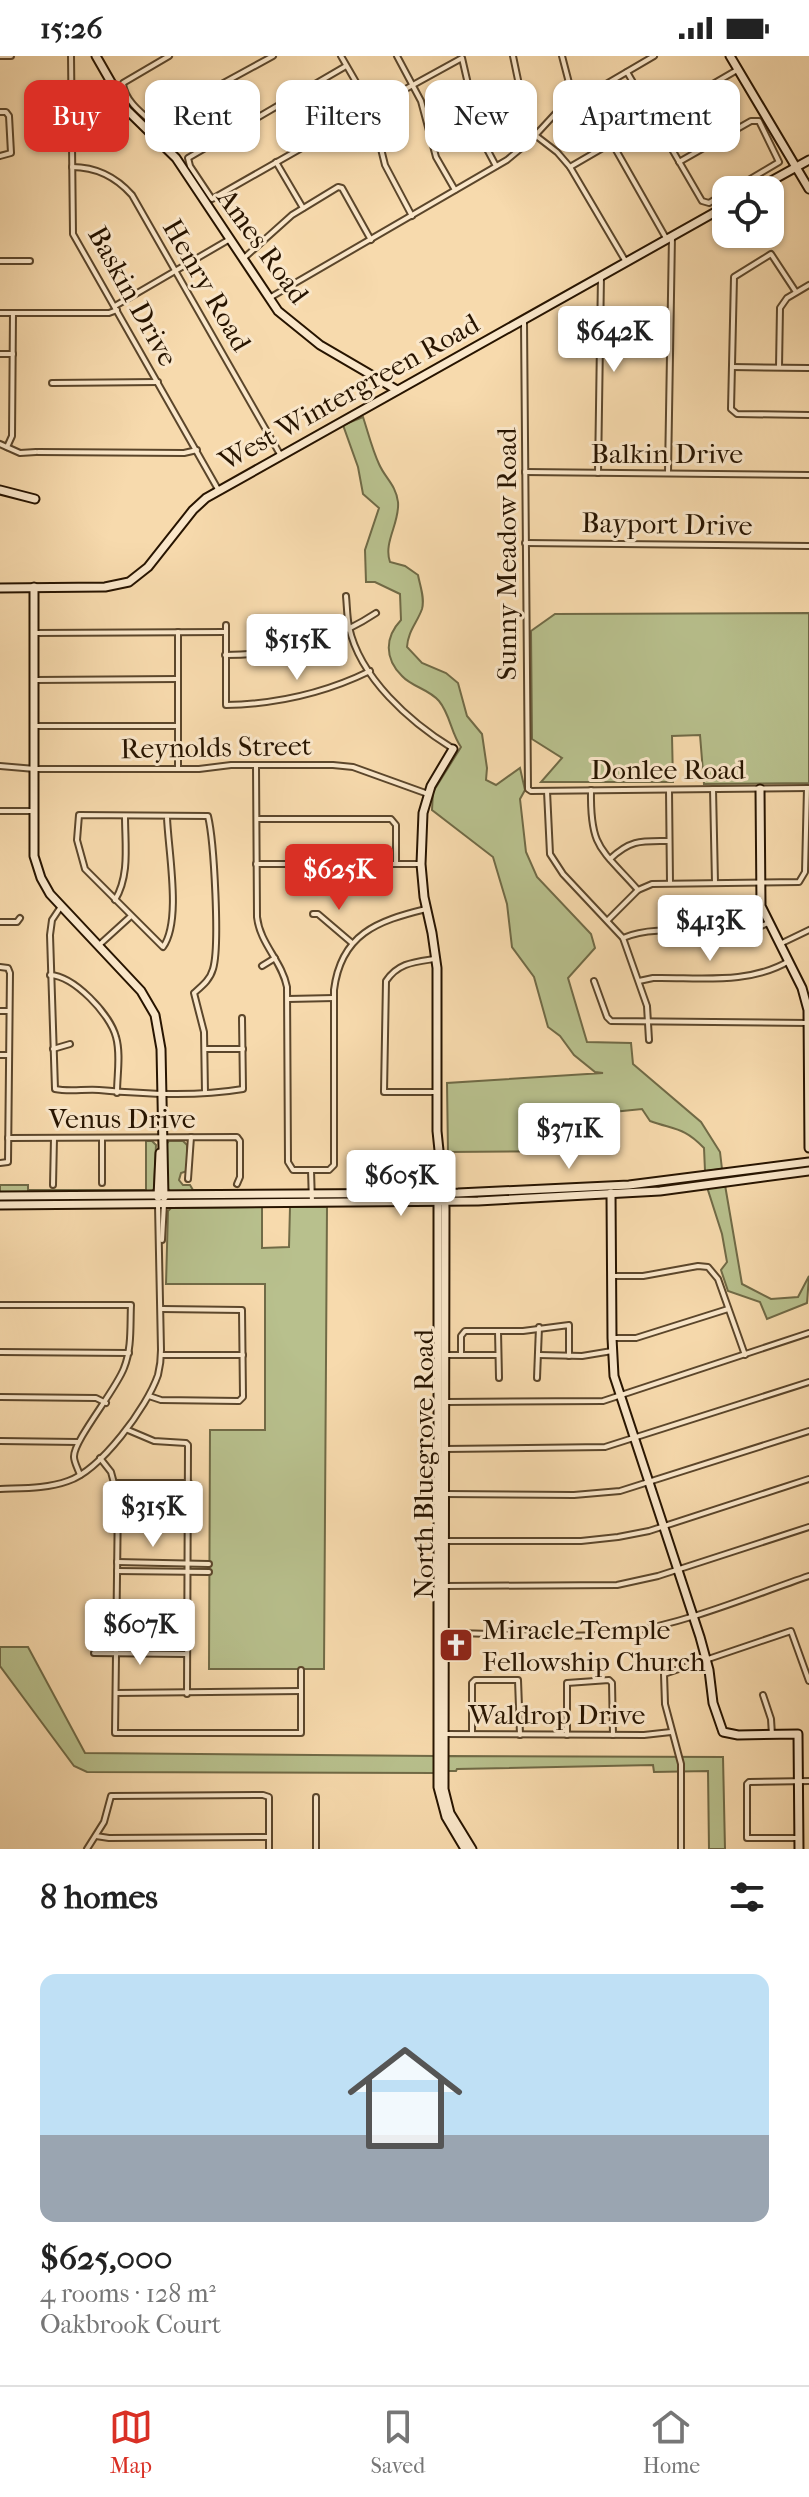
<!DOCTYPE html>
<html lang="en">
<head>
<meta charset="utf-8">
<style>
	:root { --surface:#fff; --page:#f6f6f6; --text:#222; --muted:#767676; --line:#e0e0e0; --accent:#d93025 }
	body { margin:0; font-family:"IM FELL French Canon",serif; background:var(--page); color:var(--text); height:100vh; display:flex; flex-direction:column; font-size:30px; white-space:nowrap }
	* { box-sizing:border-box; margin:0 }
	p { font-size:26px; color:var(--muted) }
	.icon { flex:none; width:44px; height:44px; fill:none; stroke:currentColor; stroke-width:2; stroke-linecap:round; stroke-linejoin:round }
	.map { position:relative; height:1793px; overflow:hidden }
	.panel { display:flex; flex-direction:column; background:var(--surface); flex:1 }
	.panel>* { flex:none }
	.guide { position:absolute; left:24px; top:24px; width:762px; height:72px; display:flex; gap:16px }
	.fabs { position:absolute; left:712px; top:120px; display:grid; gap:16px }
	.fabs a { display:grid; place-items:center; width:72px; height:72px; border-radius:16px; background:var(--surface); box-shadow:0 2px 6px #0004; font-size:40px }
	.price { position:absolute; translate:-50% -68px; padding:0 18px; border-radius:8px; background:#fff; color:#222; font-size:26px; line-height:52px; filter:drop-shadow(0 2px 4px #0008) }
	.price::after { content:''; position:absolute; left:50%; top:48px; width:24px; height:18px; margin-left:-12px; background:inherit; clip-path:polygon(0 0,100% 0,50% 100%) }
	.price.current { background:var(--accent); color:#fff }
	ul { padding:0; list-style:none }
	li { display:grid; align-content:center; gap:16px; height:424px; padding:0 40px }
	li+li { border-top:2px solid var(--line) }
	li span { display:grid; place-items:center; height:248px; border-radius:16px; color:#555 }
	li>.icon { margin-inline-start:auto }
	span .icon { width:144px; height:144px; fill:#fffc; stroke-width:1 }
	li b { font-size:34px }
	h2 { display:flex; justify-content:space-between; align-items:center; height:96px; padding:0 40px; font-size:34px }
	.tag { padding:0 28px; border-radius:16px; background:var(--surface); box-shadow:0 2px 6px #0004; font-size:28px; line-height:72px }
	.tag.current { background:var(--accent); color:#fff }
	.status { display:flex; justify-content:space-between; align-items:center; height:56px; padding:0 40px; background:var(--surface); direction:ltr }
	.status svg { height:22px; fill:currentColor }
	.tab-bar { display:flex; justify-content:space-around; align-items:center; height:112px; border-top:2px solid var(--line); background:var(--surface); font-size:22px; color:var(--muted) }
	.tab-bar a { display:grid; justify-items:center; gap:4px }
	.tab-bar .current { color:var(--accent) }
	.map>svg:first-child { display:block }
	.green { fill:#b8c08d; stroke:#706a46; stroke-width:2 }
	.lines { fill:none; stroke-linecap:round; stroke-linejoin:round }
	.street-casing { stroke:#5b462b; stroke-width:8 }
	.secondary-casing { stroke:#271400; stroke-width:11 }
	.street { stroke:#fae7ca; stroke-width:4 }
	.secondary { stroke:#fae7ca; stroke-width:7 }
	.labels { text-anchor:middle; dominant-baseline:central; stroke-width:6; stroke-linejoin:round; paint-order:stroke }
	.street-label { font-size:28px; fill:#271400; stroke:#fae7ca }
	.poi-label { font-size:28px; fill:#271400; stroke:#fae7ca; text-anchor:start }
</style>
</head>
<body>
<div class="status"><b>15:26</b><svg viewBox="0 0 49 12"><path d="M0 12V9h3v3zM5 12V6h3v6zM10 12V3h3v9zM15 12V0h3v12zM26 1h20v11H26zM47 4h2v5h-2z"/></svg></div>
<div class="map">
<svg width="809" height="1793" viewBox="0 0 809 1793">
	<rect width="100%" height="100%" fill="#f7daad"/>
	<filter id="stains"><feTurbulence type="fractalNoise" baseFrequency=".0025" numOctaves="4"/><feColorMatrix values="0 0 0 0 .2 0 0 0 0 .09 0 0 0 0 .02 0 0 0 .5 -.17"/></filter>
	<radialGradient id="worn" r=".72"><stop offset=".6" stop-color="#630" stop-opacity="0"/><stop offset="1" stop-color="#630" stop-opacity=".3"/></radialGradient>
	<g class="green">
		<path d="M363 361C368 376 372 393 379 408 385 422 396 429 398 446 400 467 383 486 390 506L405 510 418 519C420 530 425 542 422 553 417 567 408 575 407 591L422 607 446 617 458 627 467 660 482 678 487 712 486 724 496 729 520 712 525 734 520 743 526 796 537 821 591 878 595 892 568 922 587 986 631 987 633 1008 701 1066 720 1096 722 1113 705 1115 704 1092C684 1071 675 1074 650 1065L642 1053 603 1057 604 1095 448 1096 447 1027 603 1017 595 1016 574 999 560 980 548 971 534 921 512 891 507 848 493 801 432 754 433 736 461 691C451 677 450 658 439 645 429 633 412 631 402 620 384 602 385 581 401 564L400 538 375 526H366L365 494 379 452 363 438 358 411 343 369Z"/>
		<polygon points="809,557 809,727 704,728 700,679 672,680 673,726 541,726 562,702 532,683 531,575 555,558"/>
		<polygon points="146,1085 152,1085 156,1089 154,1133 151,1136 0,1137 0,1129 28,1129 28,1134 146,1134"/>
		<polygon points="169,1085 183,1085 187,1089 187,1115 181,1117 179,1124 183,1129 190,1129 193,1134 263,1134 263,1136 171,1136 168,1133 166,1089"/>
		<polygon points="725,1129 742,1228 771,1243 798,1241 809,1220 807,1247 767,1263 760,1246 728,1235 721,1214 727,1206 722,1178 707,1131"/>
		<polygon points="262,1151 262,1192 289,1191 290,1151 327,1151 324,1613 209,1613 210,1374 265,1374 265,1228 166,1228 168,1155 171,1152"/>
		<polygon points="0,1591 28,1591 85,1697 436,1700 436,1717 87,1716 74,1710 0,1610"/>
		<polygon points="447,1700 723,1701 725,1793 709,1793 708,1715 654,1716 653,1709 457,1713 456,1715 447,1715"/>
	</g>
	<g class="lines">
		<g class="street-casing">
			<g id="street">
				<polyline points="0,0 11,0"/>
				<polyline points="71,0 73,178 219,435"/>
				<path d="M169 0 123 27C124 43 140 56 152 66L273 0"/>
				<polyline points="341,0 371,52 385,109 412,160"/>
				<polyline points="397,0 421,45 436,101 455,134"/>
				<polyline points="513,0 527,67 535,79 557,96 570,111 626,206"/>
				<polyline points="562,0 574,46"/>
				<polyline points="627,16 702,145 709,147 726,137"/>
				<polyline points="211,34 235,75"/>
				<polyline points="304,34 328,77 212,143 190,110 188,102 346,10"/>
				<polyline points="371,52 462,2 480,80 496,110"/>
				<polyline points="0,56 6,56 9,60 11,97 0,100"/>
				<polyline points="612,87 666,182"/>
				<polyline points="276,106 303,152"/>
				<polyline points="679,106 751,65 759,65 779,106 732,134"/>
				<path d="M72 111C95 111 116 121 132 139L281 400"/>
				<polyline points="570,111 737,14"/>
				<polyline points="244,202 292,159 338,131 342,132 371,184"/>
				<polyline points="0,205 30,205"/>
				<polyline points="796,236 771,198 734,221 731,353 737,358 809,359"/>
				<polyline points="271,241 507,104 531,84 555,58 654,0"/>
				<polyline points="115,250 230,183"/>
				<polyline points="0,257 109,257 117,254"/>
				<polyline points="524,266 528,733 531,735 809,732"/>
				<polyline points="0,298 13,298"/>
				<polyline points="732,311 809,312"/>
				<polyline points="779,311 780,252 787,242 809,229"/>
				<polyline points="52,327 158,326"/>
				<polyline points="0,388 20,397 36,396"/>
				<polyline points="7,391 12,380 13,257"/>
				<polyline points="38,396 184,397 197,394"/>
				<polyline points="525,416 809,419"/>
				<polyline points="598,417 601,220"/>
				<polyline points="668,417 672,180"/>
				<polyline points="525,487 809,490"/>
				<path d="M346 540C347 550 347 561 349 571 360 622 410 666 452 692"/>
				<path d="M226 569V649C277 648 325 637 370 615"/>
				<polyline points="35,577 224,576"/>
				<path d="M225 599C278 599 331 587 376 557"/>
				<polyline points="35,624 178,623"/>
				<polyline points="35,670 178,670"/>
				<path d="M256 709 257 861C260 888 282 905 287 931L288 1106 293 1114H329L334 1109V934C341 878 377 865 426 853"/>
				<polyline points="0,710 35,713 199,713 231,709 333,709 353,711 428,738"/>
				<polyline points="178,713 178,576"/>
				<polyline points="713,733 715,827"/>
				<path d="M591 734C590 793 601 792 638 834"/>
				<polyline points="669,734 670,827"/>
				<polyline points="547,735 550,798 563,818 623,882 647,950 649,984"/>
				<polyline points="0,755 34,755"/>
				<path d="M167 761C168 794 182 865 163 891L85 813 77 784 79 759 208 760C214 785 220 890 213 913 210 924 202 930 194 937L204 976 205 1037"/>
				<polyline points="257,763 391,763 396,769 396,808"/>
				<path d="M610 803C631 783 642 785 669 785"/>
				<polyline points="256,808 421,808"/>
				<path d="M115 844C130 819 125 789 125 760"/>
				<path d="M60 852 52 864 50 879 55 1033C69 1036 84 1033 99 1034 146 1038 195 1041 243 1033L242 962"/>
				<polyline points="313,858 318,858 352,887"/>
				<polyline points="608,864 638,834 652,828 799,826 805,816 807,732"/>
				<polyline points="0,866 17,866 20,862"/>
				<path d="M623 882C668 863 724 889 768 867"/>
				<polyline points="780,888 809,874"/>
				<polyline points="98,890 131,860"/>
				<path d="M434 903C414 906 398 907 386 925L384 1036H437"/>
				<polyline points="262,910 275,902"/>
				<polyline points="0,911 8,912 10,917 8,1106 0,1107"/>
				<path d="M50 919C74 920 110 958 116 981 121 998 117 1019 117 1037"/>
				<polyline points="594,925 607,961 611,965 808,967"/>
				<path d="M639 925 653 922C698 921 749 929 789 905"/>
				<polyline points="288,943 334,942"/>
				<polyline points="0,955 9,955"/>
				<polyline points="53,993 70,988"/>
				<polyline points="206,993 243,993"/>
				<polyline points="0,999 9,999"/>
				<polyline points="8,1082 237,1081 240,1085 240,1121 237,1128"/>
				<polyline points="102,1082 102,1127"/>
				<polyline points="311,1114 312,1147"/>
				<polyline points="188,1123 191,1081"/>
				<polyline points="53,1129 54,1082"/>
				<polyline points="162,1184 164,1148"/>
				<polyline points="613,1220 643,1220 698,1210 708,1211 718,1223 745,1299"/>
				<path d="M0 1249H131C130 1270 132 1292 124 1312 116 1334 73 1385 74 1401 74 1406 78 1413 80 1419"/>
				<polyline points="498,1275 499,1322"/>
				<polyline points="612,1282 636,1282 728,1253"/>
				<polyline points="0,1296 129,1297"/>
				<polyline points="161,1299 243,1299"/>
				<polyline points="445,1299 498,1299"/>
				<polyline points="461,1299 461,1280 465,1275 523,1275 569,1269 569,1300"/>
				<polyline points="539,1299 582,1300 612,1295"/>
				<polyline points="537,1322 539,1271"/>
				<polyline points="149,1340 161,1344 239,1345 243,1341 242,1254 162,1253"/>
				<polyline points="0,1341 96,1342 106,1347"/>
				<polyline points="447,1346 603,1345 809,1277"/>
				<polyline points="128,1374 154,1385 186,1387 188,1389 187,1638"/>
				<polyline points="0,1385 78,1386"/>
				<polyline points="445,1393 605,1391 809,1326"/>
				<polyline points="100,1402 111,1416 118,1442 115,1677 301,1677 301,1614"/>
				<polyline points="115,1427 189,1427"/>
				<path d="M0 1433C22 1432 46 1433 68 1425 101 1414 147 1351 158 1319 160 1311 161 1302 161 1294L158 1149"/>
				<polyline points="445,1438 574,1439 620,1435 809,1375"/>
				<polyline points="118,1467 189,1467"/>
				<polyline points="445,1485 581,1485 618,1481 649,1475 809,1423"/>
				<polyline points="117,1506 209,1508"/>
				<polyline points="117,1515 209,1516"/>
				<polyline points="445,1530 617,1529 658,1520 809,1471"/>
				<polyline points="117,1556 188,1557"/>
				<path d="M444 1577C501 1577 572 1584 628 1576 690 1566 750 1540 809 1520"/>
				<polyline points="94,1597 187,1598"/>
				<polyline points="116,1637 301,1635"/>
				<polyline points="763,1639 771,1663 772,1679"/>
				<polyline points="444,1678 644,1679 671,1676"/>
				<polyline points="472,1678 472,1627 475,1624 518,1624 520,1679"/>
				<polyline points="567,1679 567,1627 609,1624 612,1627 613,1679"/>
				<polyline points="96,1780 109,1782 269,1781"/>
				<polyline points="799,1782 747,1782 747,1728 749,1726 809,1725"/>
				<polyline points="87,1793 104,1766 111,1740 263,1739 269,1741 269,1793"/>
				<polyline points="316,1793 316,1741"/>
				<polyline points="681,1793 681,1708 665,1648 664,1618 791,1575 809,1625"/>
			</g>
		</g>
		<g class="secondary-casing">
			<g id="secondary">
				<polyline points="96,0 127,54 176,102 278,255 320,289 397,334"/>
				<polyline points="730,0 809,133"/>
				<polyline points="755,134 809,104"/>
				<polyline points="0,434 35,443"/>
				<polyline points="34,531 34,800 41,822 50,838 141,935 155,959 161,993 164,1141"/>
				<polyline points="0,532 105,531 129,526 148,511 193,454 206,442 726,150"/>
				<polyline points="453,693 431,730 423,757 421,808 424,841 432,877 437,912 437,1075 441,1114 444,1117 445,1153 444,1733 450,1757 472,1793"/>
				<polyline points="760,733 761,850 802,932 808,954 809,1092"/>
				<polyline points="441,1114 438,1118 438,1731 446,1761 465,1793"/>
				<polyline points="611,1137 612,1282 614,1320 700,1581 709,1614 713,1647 723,1676 738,1679 798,1678 799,1793"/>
				<polyline points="0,1140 458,1137 629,1129 809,1106"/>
				<polyline points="158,1141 160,1097"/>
				<polyline points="0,1149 478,1145 660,1135 809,1115"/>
			</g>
		</g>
		<use href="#street" class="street"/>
		<use href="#secondary" class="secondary"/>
	</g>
	<defs>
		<g id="church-square" transform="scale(1.8)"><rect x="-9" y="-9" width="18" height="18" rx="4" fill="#8f2418" stroke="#fae7ca"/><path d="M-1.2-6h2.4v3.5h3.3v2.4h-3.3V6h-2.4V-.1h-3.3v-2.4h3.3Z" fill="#fff"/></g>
	</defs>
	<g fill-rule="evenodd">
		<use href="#church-square" x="456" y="1589"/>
	</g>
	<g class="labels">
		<g class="street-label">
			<text transform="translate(263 190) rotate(54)">Ames Road</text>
			<text transform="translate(207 229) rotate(60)">Henry Road</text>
			<text transform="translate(133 240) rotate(61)">Baskin Drive</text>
			<text transform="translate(349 336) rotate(-29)">West Wintergreen Road</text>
			<text x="667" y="397">Balkin Drive</text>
			<text transform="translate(667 468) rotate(1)">Bayport Drive</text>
			<text transform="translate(506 498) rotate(-90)">Sunny Meadow Road</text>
			<text transform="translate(216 691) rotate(-1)">Reynolds Street</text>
			<text x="668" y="713">Donlee Road</text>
			<text x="122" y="1062">Venus Drive</text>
			<text transform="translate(423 1408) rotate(-90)">North Bluegrove Road</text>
			<text x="557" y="1658">Waldrop Drive</text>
		</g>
		<g class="poi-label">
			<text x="482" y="1573">Miracle Temple<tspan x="482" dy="32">Fellowship Church</tspan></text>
		</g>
	</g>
	<rect width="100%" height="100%" filter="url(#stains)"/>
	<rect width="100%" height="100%" fill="url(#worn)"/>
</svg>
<div class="fabs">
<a><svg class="icon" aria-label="locate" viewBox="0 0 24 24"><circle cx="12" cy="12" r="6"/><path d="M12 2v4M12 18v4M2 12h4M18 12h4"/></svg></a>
</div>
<b class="price" style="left:614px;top:318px">$642K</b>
<b class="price" style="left:297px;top:626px">$515K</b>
<b class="price current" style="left:339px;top:856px">$625K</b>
<b class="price" style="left:710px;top:907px">$413K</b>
<b class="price" style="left:569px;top:1115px">$371K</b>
<b class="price" style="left:401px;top:1162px">$605K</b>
<b class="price" style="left:153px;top:1493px">$315K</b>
<b class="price" style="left:140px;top:1611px">$607K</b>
<div class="guide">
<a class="tag current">Buy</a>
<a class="tag">Rent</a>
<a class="tag">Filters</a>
<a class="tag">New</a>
<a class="tag">Apartment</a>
</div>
</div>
<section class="panel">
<h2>8 homes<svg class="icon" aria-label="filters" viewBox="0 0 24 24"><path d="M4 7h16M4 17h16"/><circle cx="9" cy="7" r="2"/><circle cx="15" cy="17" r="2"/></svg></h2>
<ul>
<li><span style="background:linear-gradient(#bfe0f5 65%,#9aa5b1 0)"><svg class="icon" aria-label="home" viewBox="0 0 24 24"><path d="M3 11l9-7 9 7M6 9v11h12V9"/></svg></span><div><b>$625,000</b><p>4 rooms · 128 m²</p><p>Oakbrook Court</p></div></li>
</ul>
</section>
<nav class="tab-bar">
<a class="current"><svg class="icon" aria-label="map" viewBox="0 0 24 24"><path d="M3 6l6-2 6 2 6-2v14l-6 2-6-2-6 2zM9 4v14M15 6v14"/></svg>Map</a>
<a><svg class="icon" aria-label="saved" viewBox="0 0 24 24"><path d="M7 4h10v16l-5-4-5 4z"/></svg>Saved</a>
<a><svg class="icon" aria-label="home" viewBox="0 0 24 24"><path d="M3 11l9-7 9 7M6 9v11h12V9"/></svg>Home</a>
</nav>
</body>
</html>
